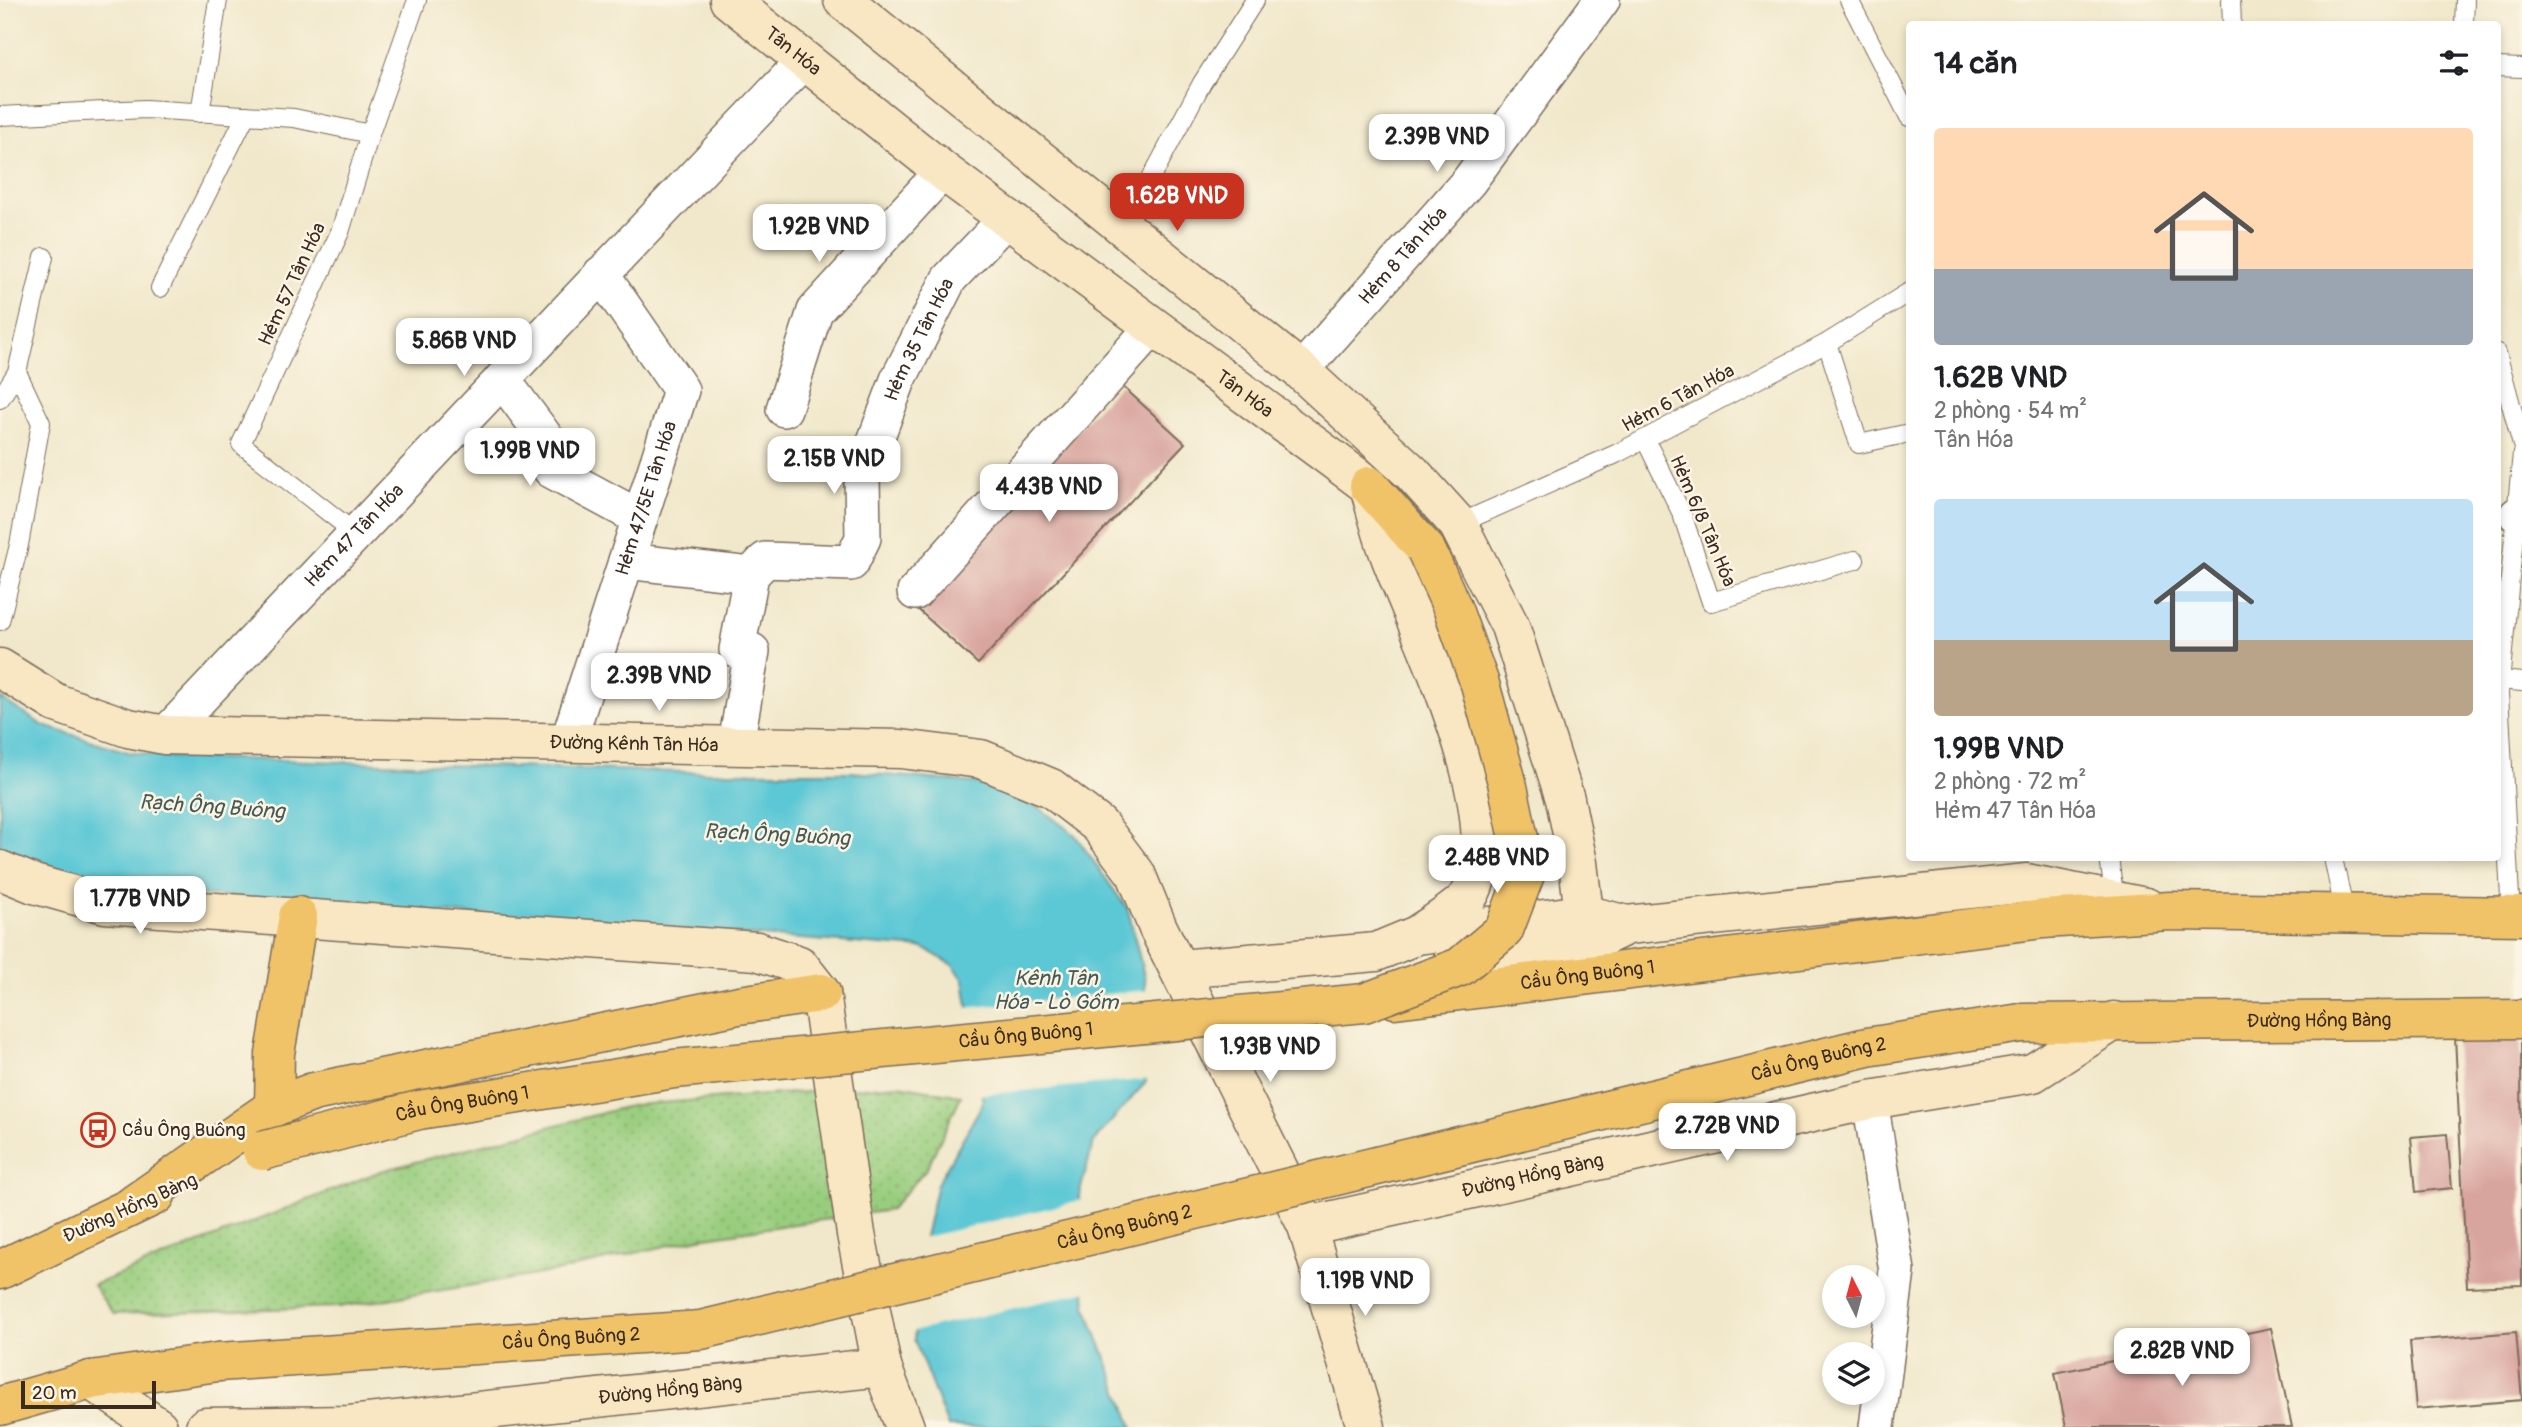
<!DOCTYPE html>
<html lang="vi">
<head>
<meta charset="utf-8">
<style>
	:root { --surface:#fff; --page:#f2f2f2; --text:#202124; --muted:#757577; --accent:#c8321e }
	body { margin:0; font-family:Pangolin,sans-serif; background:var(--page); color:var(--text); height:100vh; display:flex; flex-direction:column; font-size:26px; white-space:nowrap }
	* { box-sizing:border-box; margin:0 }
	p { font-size:23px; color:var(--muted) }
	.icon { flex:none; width:38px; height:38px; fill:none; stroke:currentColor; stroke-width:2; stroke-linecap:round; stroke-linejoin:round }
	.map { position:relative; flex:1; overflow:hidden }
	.details { position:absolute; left:1906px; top:21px; width:595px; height:840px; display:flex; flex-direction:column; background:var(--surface); border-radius:7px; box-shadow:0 4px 10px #0003 }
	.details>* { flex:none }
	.needle { width:46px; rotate:354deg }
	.buttons { position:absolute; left:1822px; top:1265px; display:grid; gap:14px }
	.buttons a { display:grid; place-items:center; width:63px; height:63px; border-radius:50%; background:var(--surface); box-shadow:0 4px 10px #0003; font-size:35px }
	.scale { position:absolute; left:21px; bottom:18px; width:135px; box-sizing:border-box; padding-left:7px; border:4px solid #3b2a1e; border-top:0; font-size:19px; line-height:24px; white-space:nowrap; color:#3b2a1e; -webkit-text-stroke:5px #fcf5e5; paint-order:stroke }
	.price { position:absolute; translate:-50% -60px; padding:0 16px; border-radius:14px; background:#fff; color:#222; font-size:23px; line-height:46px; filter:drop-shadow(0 2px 4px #0008) }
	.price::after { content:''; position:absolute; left:50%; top:42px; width:21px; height:16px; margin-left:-10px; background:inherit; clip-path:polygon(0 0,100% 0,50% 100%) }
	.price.current { background:var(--accent); color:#fff }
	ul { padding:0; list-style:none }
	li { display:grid; align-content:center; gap:14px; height:371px; padding:0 28px }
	li span { display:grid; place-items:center; height:217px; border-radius:7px; color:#555 }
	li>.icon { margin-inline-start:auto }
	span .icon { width:126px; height:126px; fill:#fffc; stroke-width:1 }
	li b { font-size:30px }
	h2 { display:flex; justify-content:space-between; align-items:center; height:84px; padding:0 28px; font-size:30px }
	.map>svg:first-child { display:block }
	.grass { fill:url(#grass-dots); stroke:#6a7c4e; stroke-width:2 }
	.water { fill:#5dc8d5; stroke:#4c797a; stroke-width:2 }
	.pier { fill:#f1e8cb }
	.building { fill:#d8a49e }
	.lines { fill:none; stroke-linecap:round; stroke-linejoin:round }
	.lane-casing { stroke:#7b6c5b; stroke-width:20 }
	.street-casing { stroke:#7b6c5b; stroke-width:38 }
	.secondary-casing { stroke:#7b6c5b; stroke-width:41 }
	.primary-casing { stroke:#7b6c5b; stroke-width:41 }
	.lane { stroke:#fff; stroke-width:18 }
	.street { stroke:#fff; stroke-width:35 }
	.secondary { stroke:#f9e7c3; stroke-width:38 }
	.primary { stroke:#f1c369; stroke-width:38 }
	.primary-bridge-casing { stroke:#7b6c5b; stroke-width:41; stroke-linecap:butt }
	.primary-bridge { stroke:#f1c369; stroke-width:38 }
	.labels { text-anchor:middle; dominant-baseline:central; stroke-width:5; stroke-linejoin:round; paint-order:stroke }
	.street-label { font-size:19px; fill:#3b2a1e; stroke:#fcf5e5 }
	.poi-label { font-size:19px; fill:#3b2a1e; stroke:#fcf5e5; text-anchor:start }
	.water-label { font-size:21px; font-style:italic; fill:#455955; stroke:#fcf5e5 }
</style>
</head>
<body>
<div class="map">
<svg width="2522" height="1427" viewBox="0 0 2522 1427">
	<defs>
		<pattern id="grass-dots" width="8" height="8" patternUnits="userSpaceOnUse" patternTransform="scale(1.75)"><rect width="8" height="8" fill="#99cd7e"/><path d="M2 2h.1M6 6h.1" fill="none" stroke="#85b06c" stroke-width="1.8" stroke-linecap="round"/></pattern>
	</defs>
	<rect width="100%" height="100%" fill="#fcf5e5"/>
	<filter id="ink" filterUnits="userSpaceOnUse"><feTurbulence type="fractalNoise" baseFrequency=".0143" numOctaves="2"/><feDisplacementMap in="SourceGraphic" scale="14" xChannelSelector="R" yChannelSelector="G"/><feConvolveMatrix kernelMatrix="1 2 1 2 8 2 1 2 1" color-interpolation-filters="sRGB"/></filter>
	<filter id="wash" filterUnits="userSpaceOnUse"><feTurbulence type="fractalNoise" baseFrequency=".00686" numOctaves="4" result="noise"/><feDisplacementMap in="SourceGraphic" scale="28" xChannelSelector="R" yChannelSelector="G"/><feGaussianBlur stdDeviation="1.57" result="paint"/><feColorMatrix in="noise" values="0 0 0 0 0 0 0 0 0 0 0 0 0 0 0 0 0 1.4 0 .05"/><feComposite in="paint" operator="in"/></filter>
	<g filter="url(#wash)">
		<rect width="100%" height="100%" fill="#f1e8cb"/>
		<polygon class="grass" points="899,1085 961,1096 927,1168 890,1210 699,1238 559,1271 339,1307 113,1314 93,1285 381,1171 633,1105"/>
		<polygon class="water" points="0,698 44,726 128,752 172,757 683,772 851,772 988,784 1038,807 1075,835 1128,910 1145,980 1146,1082 1094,1141 1079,1195 1086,1307 1133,1427 948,1427 914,1339 920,1259 937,1184 983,1103 964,980 953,965 923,948 147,891 36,866 0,853"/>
		<g class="pier">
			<polygon points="1149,990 1150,1079 978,1095 964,1008"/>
			<polygon points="1083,1200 1088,1291 911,1332 917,1259 921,1238"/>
		</g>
		<g id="blocks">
			<g class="building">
				<polygon points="1120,384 1185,443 978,664 913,605"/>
				<polygon points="2521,1032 2522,1285 2467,1287 2455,1036"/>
				<polygon points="2447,1134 2452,1188 2416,1192 2411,1137"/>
				<polygon points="2271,1328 2292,1427 2066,1427 2055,1373"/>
				<polygon points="2516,1332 2522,1400 2416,1409 2410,1341"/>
			</g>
		</g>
	</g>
	<g filter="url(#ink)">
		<use href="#blocks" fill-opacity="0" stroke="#7b6c5b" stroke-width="2"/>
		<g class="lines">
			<g class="lane-casing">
				<g id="lane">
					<polyline points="1849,0 1909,117"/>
					<polyline points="2231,0 2232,24"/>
					<polyline points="2464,24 2465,0"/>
					<polyline points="2497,67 2522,68"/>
					<polyline points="200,113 218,0"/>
					<polyline points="0,116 145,109 294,118 370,134"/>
					<polyline points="1124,229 1202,83 1255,0"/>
					<polyline points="160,288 246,115"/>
					<polyline points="1827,343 1859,444 1909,433"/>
					<polyline points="2497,353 2522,445"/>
					<polyline points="0,399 17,372"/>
					<polyline points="1645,439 1682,514 1711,602 1855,560"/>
					<polyline points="1458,524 1616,454 1827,343 1909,292"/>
					<polyline points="355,533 241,444 340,232 370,134 417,0"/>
					<polyline points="0,621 19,545 41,423 17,372 44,257"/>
					<polyline points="2500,680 2522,682"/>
					<polyline points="2109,858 2115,901"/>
					<polyline points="2333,858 2345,914"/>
					<polyline points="2511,916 2499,693 2522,453"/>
				</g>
			</g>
			<g class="street-casing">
				<g id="street">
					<path id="s1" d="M1301 371 1469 181 1602 0"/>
					<polyline points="502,379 560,457 551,470 640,518"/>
					<polyline points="784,409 815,311 943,171"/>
					<polyline points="2517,515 2522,514"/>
					<polyline points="626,561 751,575"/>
					<polyline points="915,592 1154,326"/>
					<path id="s2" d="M165 735 804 61"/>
					<path id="s3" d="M568 742 681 390 601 274"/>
					<path id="s4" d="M736 744 752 651 737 650 751 575 765 560 851 563 863 538 862 476 898 380 949 279 1008 217"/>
					<polyline points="1870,1100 1897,1271 1877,1427"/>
				</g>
			</g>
			<g class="secondary-casing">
				<g id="secondary">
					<path id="s5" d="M729 0 943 171 1369 486C1375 507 1380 528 1387 548 1416 631 1511 810 1471 892 1465 905 1430 926 1417 935"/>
					<polyline points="843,0 1301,371 1412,473 1458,524 1510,626 1565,799 1578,863 1584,914"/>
					<path id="s6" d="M0 668 56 703 128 728 165 735 901 749 981 759 1051 788 1099 825 1136 874 1158 928 1307 1226 1366 1427"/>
					<polyline points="0,870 34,884 105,904 757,951 799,965 821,993 856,1234 882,1367 905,1427"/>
					<polyline points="1453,960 1588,944 1627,925"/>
					<polyline points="1179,969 1376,952 1417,935 1584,914 1627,925 2027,883 2146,907"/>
					<path id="s7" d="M1307 1226 1870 1100 2033 1073 2114 1021"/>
					<polyline points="91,1380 158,1427"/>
					<path id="s8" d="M205 1427 350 1425 882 1367"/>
				</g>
			</g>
			<g class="primary-casing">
				<g id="primary">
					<polyline points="1369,486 1426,550"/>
					<path id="s9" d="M1395 999 2043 919 2170 911 2522 916"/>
					<path id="s10" d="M2021 1023 2522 1019"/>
					<polyline points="274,1107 313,1092 739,1005 821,993"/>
					<polyline points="134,1204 274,1107 275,1054 298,916"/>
					<polyline points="0,1270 156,1195"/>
					<polyline points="0,1406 91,1380 218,1362"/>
				</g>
			</g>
			<use href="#lane" class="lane"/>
			<use href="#street" class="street"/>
			<use href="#secondary" class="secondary"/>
			<use href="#primary" class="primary"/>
			<g class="primary-bridge-casing">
				<g id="primary-bridge">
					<path id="s11" d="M262 1151 419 1110 674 1069 1364 1003 1460 967 1504 930 1526 872 1507 782 1480 684 1452 607 1426 550"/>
					<path id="s12" d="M218 1362 701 1330 1867 1047 2021 1023"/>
				</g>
			</g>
			<use href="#primary-bridge" class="primary-bridge"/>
		</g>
	</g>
	<defs>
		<g id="bus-ring" transform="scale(1.75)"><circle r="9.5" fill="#fcf5e5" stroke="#c8321e" stroke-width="1.5"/><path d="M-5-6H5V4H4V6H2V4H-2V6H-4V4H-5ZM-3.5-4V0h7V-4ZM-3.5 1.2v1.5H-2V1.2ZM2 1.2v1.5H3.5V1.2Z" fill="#c8321e"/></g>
	</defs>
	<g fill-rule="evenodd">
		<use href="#bus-ring" x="98" y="1130"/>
	</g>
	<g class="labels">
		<g class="street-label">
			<text stroke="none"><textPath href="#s5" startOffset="82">Tân Hóa</textPath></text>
			<text stroke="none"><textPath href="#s1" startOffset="154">Hẻm 8 Tân Hóa</textPath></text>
			<text transform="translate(292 284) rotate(-65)">Hẻm 57 Tân Hóa</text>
			<text stroke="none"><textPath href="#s4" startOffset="530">Hẻm 35 Tân Hóa</textPath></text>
			<text stroke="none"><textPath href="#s5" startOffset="649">Tân Hóa</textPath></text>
			<text transform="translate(1678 398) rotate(-28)">Hẻm 6 Tân Hóa</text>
			<text stroke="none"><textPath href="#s3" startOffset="256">Hẻm 47/5E Tân Hóa</textPath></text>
			<text transform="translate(1703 521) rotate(67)">Hẻm 6/8 Tân Hóa</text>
			<text stroke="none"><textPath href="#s2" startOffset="275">Hẻm 47 Tân Hóa</textPath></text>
			<text stroke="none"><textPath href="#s6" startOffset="649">Đường Kênh Tân Hóa</textPath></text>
			<text stroke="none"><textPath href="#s9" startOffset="194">Cầu Ông Buông 1</textPath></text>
			<text stroke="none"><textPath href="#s10" startOffset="298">Đường Hồng Bàng</textPath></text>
			<text stroke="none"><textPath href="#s11" startOffset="774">Cầu Ông Buông 1</textPath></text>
			<text stroke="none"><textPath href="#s12" startOffset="1634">Cầu Ông Buông 2</textPath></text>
			<text stroke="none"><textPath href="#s11" startOffset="206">Cầu Ông Buông 1</textPath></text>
			<text stroke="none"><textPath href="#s7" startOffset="231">Đường Hồng Bàng</textPath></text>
			<text transform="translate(130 1208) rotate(-24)">Đường Hồng Bàng</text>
			<text stroke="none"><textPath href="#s12" startOffset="920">Cầu Ông Buông 2</textPath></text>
			<text stroke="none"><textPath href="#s12" startOffset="354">Cầu Ông Buông 2</textPath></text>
			<text stroke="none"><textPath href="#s8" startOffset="467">Đường Hồng Bàng</textPath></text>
		</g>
		<g class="poi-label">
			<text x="122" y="1130">Cầu Ông Buông</text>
		</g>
		<g class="water-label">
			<text transform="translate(212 807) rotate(4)">Rạch Ông Buông</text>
			<text transform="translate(777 835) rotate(3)">Rạch Ông Buông</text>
			<text x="1056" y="978">Kênh Tân<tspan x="1056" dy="24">Hóa - Lò Gốm</tspan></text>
		</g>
	</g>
</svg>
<div class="buttons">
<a><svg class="needle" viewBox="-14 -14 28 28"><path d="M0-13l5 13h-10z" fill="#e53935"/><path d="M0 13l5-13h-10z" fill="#757577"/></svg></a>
<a><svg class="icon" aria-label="layers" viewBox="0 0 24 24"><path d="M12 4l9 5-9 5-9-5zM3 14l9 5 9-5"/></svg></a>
</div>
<div class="scale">20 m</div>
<b class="price" style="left:1437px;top:174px">2.39B VND</b>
<b class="price current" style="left:1177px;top:233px">1.62B VND</b>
<b class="price" style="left:819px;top:264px">1.92B VND</b>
<b class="price" style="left:464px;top:378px">5.86B VND</b>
<b class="price" style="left:530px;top:488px">1.99B VND</b>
<b class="price" style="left:834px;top:496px">2.15B VND</b>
<b class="price" style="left:1049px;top:524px">4.43B VND</b>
<b class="price" style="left:659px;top:713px">2.39B VND</b>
<b class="price" style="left:1497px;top:895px">2.48B VND</b>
<b class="price" style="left:140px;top:936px">1.77B VND</b>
<b class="price" style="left:1270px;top:1084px">1.93B VND</b>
<b class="price" style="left:1727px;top:1163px">2.72B VND</b>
<b class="price" style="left:1365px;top:1318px">1.19B VND</b>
<b class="price" style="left:2182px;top:1388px">2.82B VND</b>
<section class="details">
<h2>14 căn<svg class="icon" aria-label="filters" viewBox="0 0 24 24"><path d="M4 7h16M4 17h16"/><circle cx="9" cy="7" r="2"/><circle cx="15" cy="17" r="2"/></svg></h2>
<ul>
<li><span style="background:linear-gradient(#ffd9b3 65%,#9aa5b1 0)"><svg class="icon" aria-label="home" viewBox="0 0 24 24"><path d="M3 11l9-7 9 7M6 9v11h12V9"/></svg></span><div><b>1.62B VND</b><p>2 phòng · 54 m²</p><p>Tân Hóa</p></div></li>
<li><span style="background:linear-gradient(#bfe0f5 65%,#b9a48a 0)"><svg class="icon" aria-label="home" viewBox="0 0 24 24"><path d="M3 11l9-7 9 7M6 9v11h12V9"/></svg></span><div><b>1.99B VND</b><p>2 phòng · 72 m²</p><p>Hẻm 47 Tân Hóa</p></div></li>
</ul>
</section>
</div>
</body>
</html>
